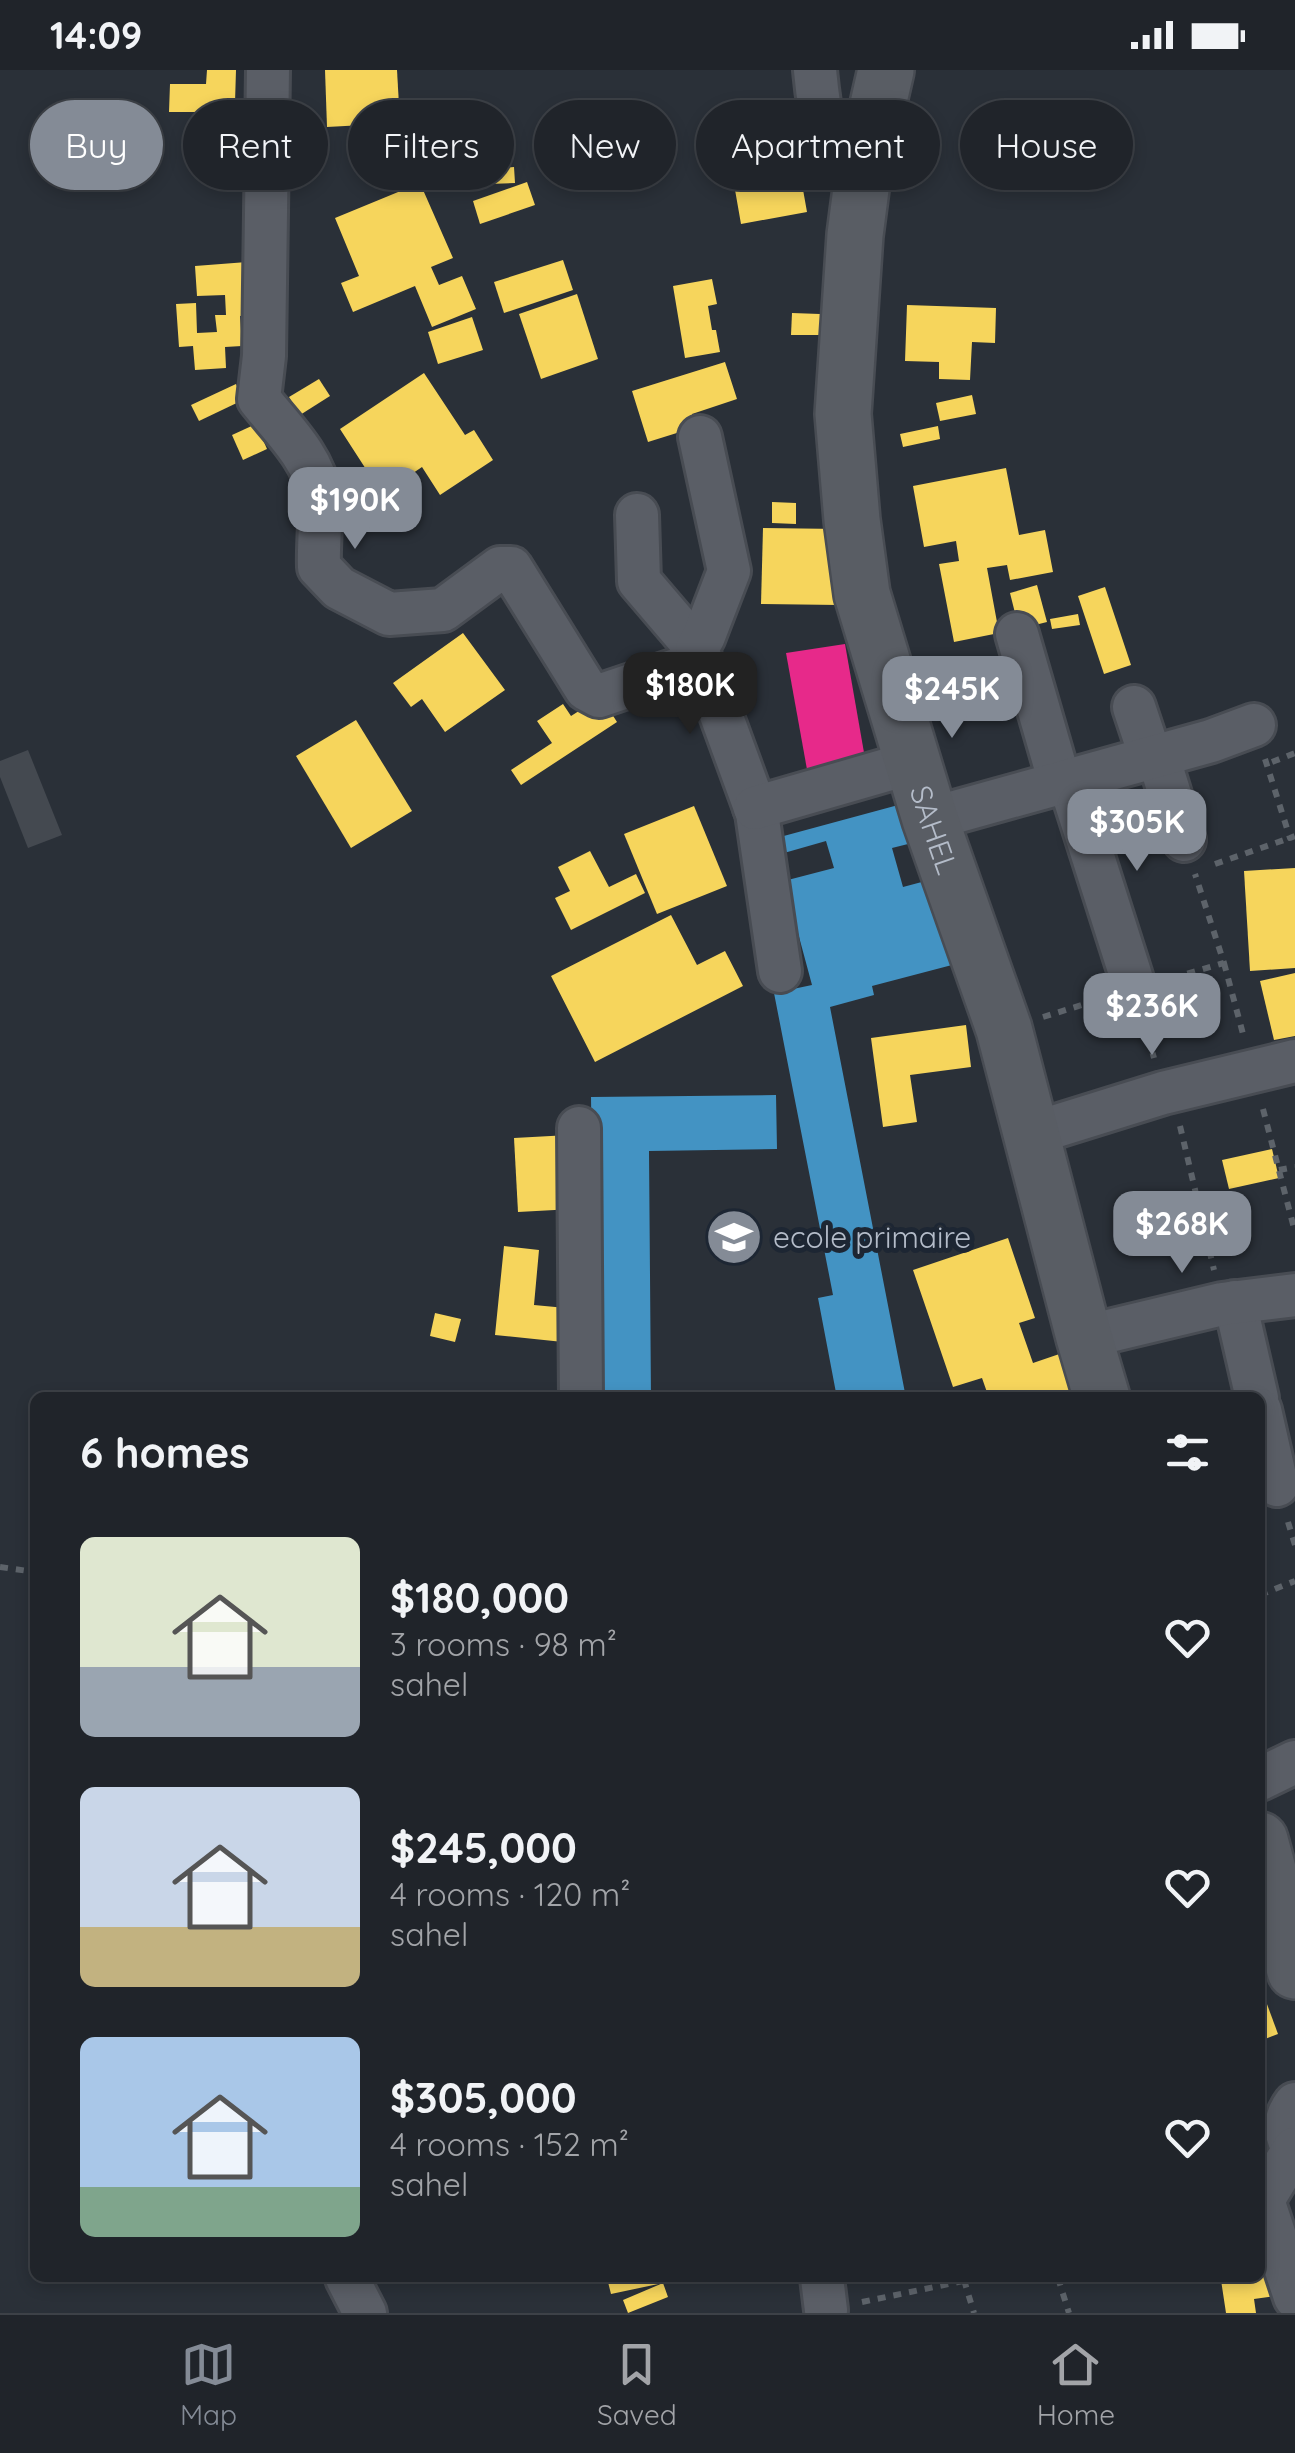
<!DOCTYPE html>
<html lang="en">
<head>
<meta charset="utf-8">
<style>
	:root { --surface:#20242a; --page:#2d3036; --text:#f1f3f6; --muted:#a2a4a8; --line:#3d4147; --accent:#848b96 }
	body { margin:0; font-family:Quicksand,sans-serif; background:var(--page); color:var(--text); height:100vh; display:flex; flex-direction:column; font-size:38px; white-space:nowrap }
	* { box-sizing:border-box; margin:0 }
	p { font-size:32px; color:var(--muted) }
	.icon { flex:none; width:55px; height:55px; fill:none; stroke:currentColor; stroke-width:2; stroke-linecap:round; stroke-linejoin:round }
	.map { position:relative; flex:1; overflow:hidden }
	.details { position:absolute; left:30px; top:1322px; width:1235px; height:890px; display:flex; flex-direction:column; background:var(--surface); border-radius:15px; box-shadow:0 5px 15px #0003,0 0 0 2px var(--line) }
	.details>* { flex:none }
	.top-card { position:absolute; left:30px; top:30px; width:1235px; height:90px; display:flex; gap:20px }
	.price { position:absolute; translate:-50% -85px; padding:0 22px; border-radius:20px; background:var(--accent); color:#fff; font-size:32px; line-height:65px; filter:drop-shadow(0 2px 5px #0008) }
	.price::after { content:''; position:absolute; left:50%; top:60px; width:30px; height:22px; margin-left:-15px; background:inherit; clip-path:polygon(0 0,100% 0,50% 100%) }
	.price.active { background:#222; color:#fff }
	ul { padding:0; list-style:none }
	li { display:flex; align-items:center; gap:30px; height:250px; padding:0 50px }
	li span { display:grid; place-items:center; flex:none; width:280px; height:200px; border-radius:15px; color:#555 }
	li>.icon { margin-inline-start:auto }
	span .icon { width:120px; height:120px; fill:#fffc; stroke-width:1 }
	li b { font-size:42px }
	h2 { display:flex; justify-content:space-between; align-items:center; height:120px; padding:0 50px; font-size:42px }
	.pill { padding:0 35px; border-radius:45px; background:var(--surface); box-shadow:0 5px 15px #0003,0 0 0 2px var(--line); font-size:35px; line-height:90px }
	.pill.active { background:var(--accent); color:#fff }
	.status { display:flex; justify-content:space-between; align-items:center; height:70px; padding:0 50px; background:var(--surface); direction:ltr }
	.status svg { height:28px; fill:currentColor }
	.menu { display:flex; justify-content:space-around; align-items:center; height:140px; border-top:2px solid var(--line); background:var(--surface); font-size:28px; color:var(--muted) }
	.menu a { display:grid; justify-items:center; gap:5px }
	.menu .active { color:var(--accent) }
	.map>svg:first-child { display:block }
	.homes { fill:#f6d55c }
	.schools { fill:#4393c3 }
	.health { fill:#e7298a }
	.building { fill:#444950 }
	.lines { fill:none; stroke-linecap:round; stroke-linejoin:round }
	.street-casing { stroke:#484c53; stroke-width:48 }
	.secondary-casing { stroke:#484c53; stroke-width:60 }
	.path { stroke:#5d636a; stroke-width:6; stroke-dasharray:8 8; stroke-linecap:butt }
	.street { stroke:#5a5e66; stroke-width:42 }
	.secondary { stroke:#595d64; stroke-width:55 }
	.labels { text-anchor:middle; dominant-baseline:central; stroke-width:10; stroke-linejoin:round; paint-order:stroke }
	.street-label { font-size:30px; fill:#b4bcc9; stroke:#1d2633 }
	.poi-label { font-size:30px; fill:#b4bcc9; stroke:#1d2633; text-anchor:start }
</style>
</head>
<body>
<div class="status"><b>14:09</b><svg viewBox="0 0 49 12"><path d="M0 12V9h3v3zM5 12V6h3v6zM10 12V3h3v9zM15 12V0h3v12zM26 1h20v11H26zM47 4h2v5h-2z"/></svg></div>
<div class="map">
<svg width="1295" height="2243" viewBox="0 0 1295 2243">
	<rect width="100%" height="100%" fill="#2a3038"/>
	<g class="homes">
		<polygon points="207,0 236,0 234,65 205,64 206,42 169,42 170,14 206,14"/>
		<polygon points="325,0 397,0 400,53 327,57"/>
		<polygon points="794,69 807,142 741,154 731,97 779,88 776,72"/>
		<polygon points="514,97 515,113 489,114 488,99"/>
		<polygon points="527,112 535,135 480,154 473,131"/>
		<polygon points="420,113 453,188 431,197 439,215 462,206 476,239 432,257 415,216 353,242 341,213 359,206 335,148"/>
		<polygon points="563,190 573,220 504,243 494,212"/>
		<polygon points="247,192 251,245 240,246 242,276 225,277 226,298 195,300 193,276 179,277 176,234 196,233 197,263 217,262 215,245 226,245 225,225 197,226 195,196"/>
		<polygon points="712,209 717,234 708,236 712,260 716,260 720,282 685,288 673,216"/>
		<polygon points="577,224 598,289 541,309 519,244"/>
		<polygon points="907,235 996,238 995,273 972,272 970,310 939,309 939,292 905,291"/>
		<polygon points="792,243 820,244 820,265 791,265"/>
		<polygon points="472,247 483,280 438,294 428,262"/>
		<polygon points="725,292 737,329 692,344 696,357 648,372 632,321"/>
		<polygon points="424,303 465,365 474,360 493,390 440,425 422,397 382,424 340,359"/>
		<polygon points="319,309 330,326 300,345 289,327"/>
		<polygon points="236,314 243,330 199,351 191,335"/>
		<polygon points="972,325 976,344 940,351 936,333"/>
		<polygon points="256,354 267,379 243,390 232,365"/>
		<polygon points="938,356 940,369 903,377 900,364"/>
		<polygon points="1006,398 1019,465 1045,460 1053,502 1010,510 1007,495 987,498 999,563 954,572 939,494 959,491 956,471 924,477 913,416"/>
		<polygon points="772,432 796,433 796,454 772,453"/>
		<polygon points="763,458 840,459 839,535 761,534"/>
		<polygon points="1037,515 1047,552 1019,559 1010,523"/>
		<polygon points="1105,517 1131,595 1104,604 1078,526"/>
		<polygon points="1078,544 1080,555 1052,559 1050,549"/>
		<polygon points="463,563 505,620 445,662 422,629 411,637 393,613"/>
		<polygon points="601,627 617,652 521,715 511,700 552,673 537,651 563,634 571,646"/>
		<polygon points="356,650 412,741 351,778 296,686"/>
		<polygon points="694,736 727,816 657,844 624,764"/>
		<polygon points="590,781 609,817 636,804 645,823 571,860 555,828 570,821 558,797"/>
		<polygon points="1295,798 1295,898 1250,901 1244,801"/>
		<polygon points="671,845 697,895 725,881 743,916 595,992 551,906"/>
		<polygon points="1295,903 1295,966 1274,970 1260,911"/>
		<polygon points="966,955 971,997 910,1005 917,1052 883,1057 871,968"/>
		<polygon points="569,1065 573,1139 518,1142 514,1068"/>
		<polygon points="1272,1079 1279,1108 1229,1119 1222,1090"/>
		<polygon points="1008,1168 1035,1248 1019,1253 1033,1293 1074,1279 1086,1315 1051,1328 989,1328 982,1308 953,1317 913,1200"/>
		<polygon points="504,1176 539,1180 534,1235 566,1238 563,1272 495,1265"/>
		<polygon points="435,1243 461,1249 455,1272 430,1266"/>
		<polygon points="516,1321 573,1325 573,1328 515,1328"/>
		<polygon points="1260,1915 1278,1964 1260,1971"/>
		<polygon points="1280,2202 1284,2225 1254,2229 1256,2243 1226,2243 1221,2210 1260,2208 1260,2205"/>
		<polygon points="607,2208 682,2208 682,2209 611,2224"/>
		<polygon points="663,2213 668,2227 628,2243 623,2230"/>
	</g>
	<g class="schools">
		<polygon points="913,731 924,770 892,778 903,817 933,809 952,895 872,916 874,925 830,937 906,1328 837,1328 818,1228 833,1225 774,923 812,915 784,811 834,798 826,771 784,783 780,767"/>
		<polygon points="776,1025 777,1079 649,1081 651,1328 595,1328 591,1027"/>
	</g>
	<polygon class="health" points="845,574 866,694 808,705 786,583"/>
	<polygon class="building" points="28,680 62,765 28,778 0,707 0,691"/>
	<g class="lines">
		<g class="street-casing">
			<g id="street">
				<path d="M268 0 264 286 259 329C281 357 314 388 319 424 322 448 318 474 319 497L339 518 389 544 443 540 500 498H511L586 619 599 626 700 592"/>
				<path d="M815 0C818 29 820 64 842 85 848 90 857 93 864 96"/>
				<polyline points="637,445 639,511 697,579 757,743 780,901"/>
				<polyline points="1017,564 1060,713"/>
				<polyline points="697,579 704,566 729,501 700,367"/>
				<polyline points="1134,637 1151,688"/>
				<polyline points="1158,686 1184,770"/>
				<polyline points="1069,711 1135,919"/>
				<polyline points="755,738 914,692"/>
				<polyline points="930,749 1211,671 1254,655"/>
				<polyline points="579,1058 581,1328"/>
				<polyline points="1031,1064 1163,1023 1295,991"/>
				<polyline points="1235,1232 1257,1328"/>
				<polyline points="1084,1267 1222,1234 1295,1225"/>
				<polyline points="1260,1340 1277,1415"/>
				<polyline points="1260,1709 1295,1692"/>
				<path d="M1295 2034C1283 2050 1284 2065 1295 2080"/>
				<polyline points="1294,2079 1263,2130 1295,2227"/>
				<polyline points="347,2208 365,2243"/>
				<polyline points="822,2208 826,2240"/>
			</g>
		</g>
		<g class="secondary-casing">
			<g id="secondary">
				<path id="s1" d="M886 0 864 96 855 165 843 344 852 450 862 524 930 749 1004 959 1084 1267 1102 1328"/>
				<polyline points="1260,1770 1295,1901"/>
			</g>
		</g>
		<g class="path">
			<polyline points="1265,689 1290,768 1295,766"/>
			<polyline points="1272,692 1295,683"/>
			<polyline points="1215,794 1290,768"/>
			<polyline points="1224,893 1243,964"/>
			<polyline points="1172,908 1224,893 1195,804"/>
			<polyline points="1043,947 1098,930"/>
			<polyline points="1144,952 1154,988"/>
			<polyline points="1263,1039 1295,1162"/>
			<polyline points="1180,1056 1214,1200"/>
			<polyline points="1279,1100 1295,1097"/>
			<polyline points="1288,1452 1295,1475"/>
			<polyline points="0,1497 35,1502"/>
			<polyline points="1260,1525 1295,1511"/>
			<polyline points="1058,2208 1069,2243"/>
			<polyline points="964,2210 974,2243"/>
			<polyline points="862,2232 978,2208"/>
		</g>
		<use href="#street" class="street"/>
		<use href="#secondary" class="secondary"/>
	</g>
	<defs>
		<g id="school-disc" transform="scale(2.875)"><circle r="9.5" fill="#848b96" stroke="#1d2633"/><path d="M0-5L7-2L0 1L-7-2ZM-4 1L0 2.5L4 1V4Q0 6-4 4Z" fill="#fff"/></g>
	</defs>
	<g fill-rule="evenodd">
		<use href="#school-disc" x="734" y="1167"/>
	</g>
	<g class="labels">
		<g class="street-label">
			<text stroke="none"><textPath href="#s1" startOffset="775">SAHEL</textPath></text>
		</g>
		<g class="poi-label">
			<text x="773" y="1167">ecole primaire</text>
		</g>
	</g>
</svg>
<b class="price" style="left:355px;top:482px">$190K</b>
<b class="price active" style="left:690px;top:667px">$180K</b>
<b class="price" style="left:952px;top:671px">$245K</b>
<b class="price" style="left:1137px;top:804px">$305K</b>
<b class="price" style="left:1152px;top:988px">$236K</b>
<b class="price" style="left:1182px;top:1206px">$268K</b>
<div class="top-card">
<a class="pill active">Buy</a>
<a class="pill">Rent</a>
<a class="pill">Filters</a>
<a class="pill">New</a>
<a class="pill">Apartment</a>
<a class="pill">House</a>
</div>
<section class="details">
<h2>6 homes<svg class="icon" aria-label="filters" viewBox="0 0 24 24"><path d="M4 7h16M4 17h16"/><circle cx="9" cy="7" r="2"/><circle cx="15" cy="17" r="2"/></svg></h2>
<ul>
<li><span style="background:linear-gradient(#dfe7d0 65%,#9aa5b1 0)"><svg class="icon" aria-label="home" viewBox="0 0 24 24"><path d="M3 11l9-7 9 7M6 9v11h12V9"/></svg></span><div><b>$180,000</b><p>3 rooms · 98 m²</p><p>sahel</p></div><svg class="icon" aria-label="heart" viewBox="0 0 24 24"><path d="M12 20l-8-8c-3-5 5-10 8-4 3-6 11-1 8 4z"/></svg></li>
<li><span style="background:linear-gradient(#c9d6e8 70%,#c2b280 0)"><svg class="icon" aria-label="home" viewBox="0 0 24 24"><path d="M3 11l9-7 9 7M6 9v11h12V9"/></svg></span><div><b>$245,000</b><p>4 rooms · 120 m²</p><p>sahel</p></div><svg class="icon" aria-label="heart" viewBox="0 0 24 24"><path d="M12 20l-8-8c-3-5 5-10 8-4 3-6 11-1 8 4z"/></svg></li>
<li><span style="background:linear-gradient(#a9c7e8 75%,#7fa58c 0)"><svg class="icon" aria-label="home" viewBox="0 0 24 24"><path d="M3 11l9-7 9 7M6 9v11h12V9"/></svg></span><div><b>$305,000</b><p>4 rooms · 152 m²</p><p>sahel</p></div><svg class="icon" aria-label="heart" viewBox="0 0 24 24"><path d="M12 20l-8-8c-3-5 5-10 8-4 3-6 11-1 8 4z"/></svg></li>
</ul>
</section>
</div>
<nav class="menu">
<a class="active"><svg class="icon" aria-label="map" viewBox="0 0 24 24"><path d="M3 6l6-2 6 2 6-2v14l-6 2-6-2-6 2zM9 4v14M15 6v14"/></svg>Map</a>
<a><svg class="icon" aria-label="saved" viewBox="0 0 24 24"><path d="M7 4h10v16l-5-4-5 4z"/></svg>Saved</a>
<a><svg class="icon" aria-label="home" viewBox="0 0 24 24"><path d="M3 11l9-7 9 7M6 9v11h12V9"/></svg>Home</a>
</nav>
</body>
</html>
